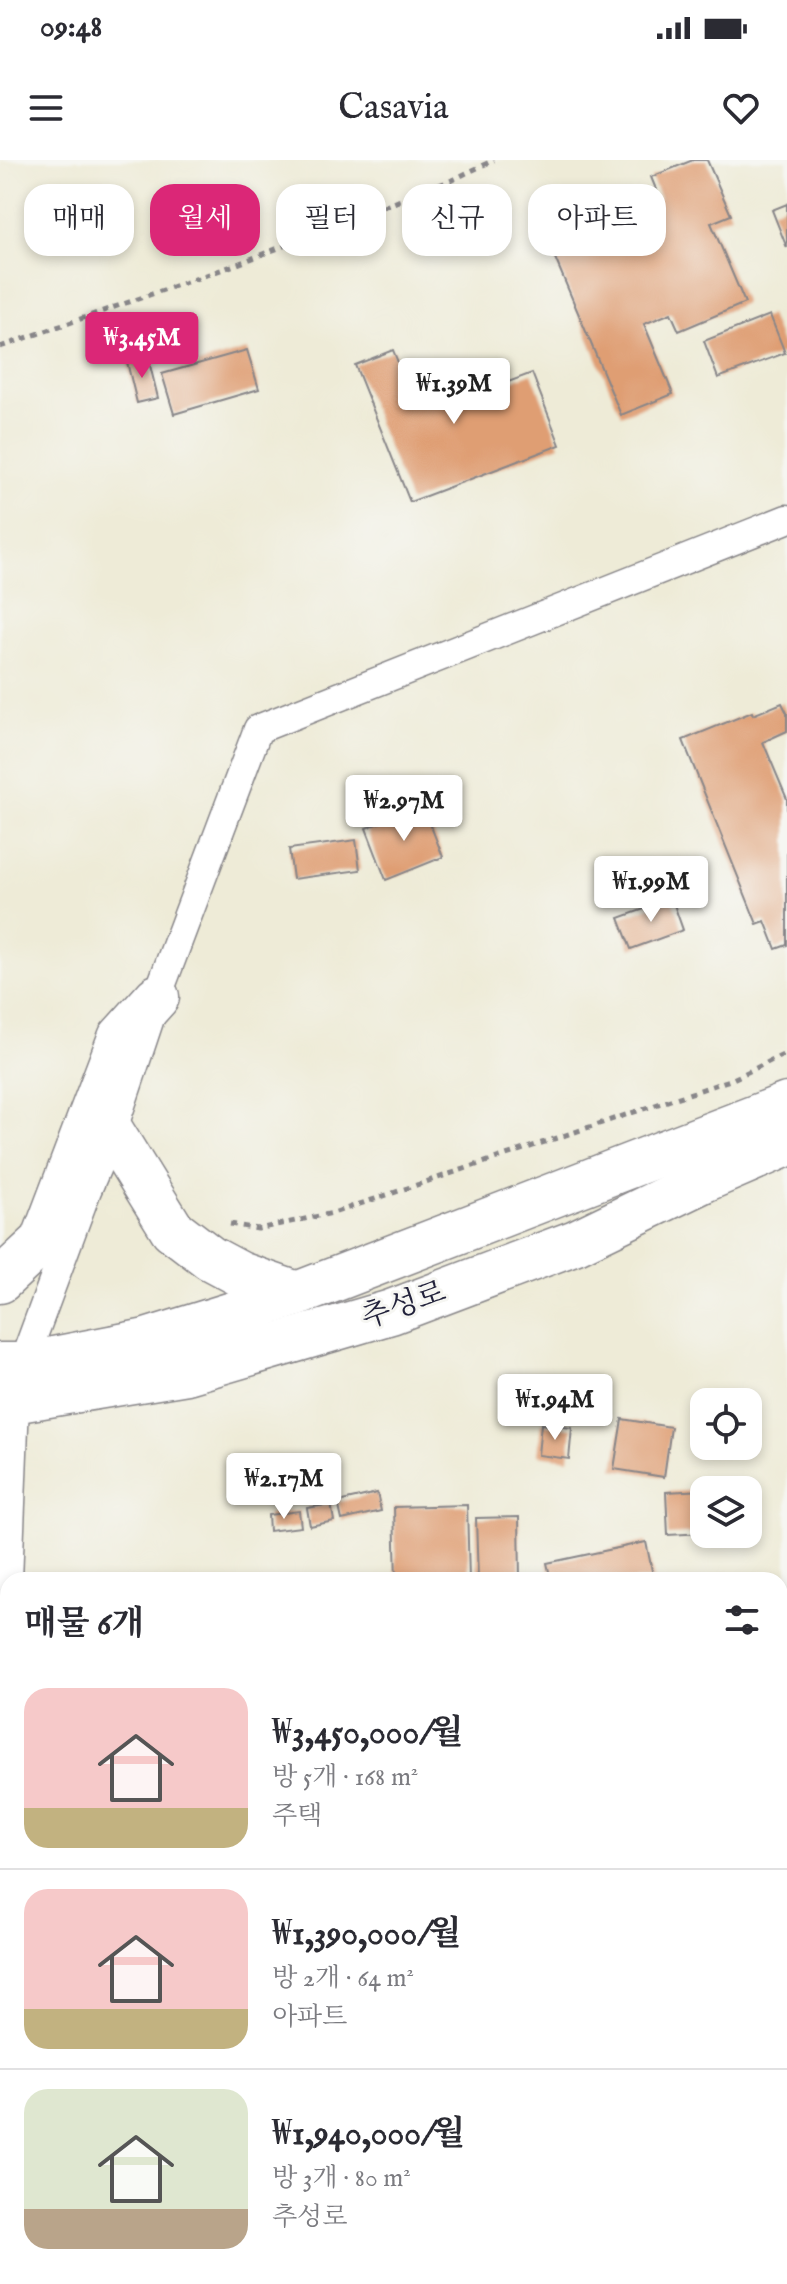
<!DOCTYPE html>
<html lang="ko">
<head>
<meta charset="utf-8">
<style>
	:root { --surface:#fff; --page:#f7f7f7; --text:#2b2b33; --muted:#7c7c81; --line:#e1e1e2; --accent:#db2777 }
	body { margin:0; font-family:"IM FELL English","Noto Serif KR",serif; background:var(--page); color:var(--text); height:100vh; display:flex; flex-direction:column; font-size:30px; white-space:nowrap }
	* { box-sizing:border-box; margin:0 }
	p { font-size:26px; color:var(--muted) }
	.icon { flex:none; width:44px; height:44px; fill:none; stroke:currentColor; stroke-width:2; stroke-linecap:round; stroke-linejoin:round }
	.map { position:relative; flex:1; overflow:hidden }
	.details { position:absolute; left:0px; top:1412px; width:788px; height:712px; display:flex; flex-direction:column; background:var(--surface); border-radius:24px 24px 0 0; box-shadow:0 4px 12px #0003 }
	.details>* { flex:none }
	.banner { position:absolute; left:24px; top:24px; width:740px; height:72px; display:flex; gap:16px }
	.fabs { position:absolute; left:690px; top:1228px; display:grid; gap:16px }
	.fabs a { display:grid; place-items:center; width:72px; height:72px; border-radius:16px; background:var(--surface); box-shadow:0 4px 12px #0003; font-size:40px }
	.price { position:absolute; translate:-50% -68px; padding:0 18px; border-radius:8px; background:#fff; color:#222; font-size:26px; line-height:52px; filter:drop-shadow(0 2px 4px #0008) }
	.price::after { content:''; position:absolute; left:50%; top:48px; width:24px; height:18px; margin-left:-12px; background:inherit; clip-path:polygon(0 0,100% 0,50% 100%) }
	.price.selected { background:var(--accent); color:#fff }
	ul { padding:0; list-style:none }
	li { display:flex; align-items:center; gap:24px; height:200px; padding:0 24px }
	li+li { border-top:2px solid var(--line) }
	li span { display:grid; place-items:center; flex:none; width:224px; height:160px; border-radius:24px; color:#555 }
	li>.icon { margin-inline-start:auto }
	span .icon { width:96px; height:96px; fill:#fffc; stroke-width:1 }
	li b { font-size:34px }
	h2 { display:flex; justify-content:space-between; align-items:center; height:96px; padding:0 24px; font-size:34px }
	.pill { padding:0 28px; border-radius:24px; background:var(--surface); box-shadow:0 4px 12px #0003; font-size:28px; line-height:72px }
	.pill.selected { background:var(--accent); color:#fff }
	.status { display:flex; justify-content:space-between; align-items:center; height:56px; padding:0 40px; background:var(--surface); direction:ltr }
	.status svg { height:22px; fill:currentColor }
	header { display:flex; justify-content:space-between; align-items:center; height:104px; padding:0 24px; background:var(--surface); font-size:36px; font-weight:600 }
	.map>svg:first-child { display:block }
	.building { fill:#df9e73 }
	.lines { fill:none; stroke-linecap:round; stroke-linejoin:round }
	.street-casing { stroke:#888689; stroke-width:31 }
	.secondary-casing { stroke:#888689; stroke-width:41 }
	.primary-casing { stroke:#888689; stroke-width:47 }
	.path { stroke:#888689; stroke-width:5; stroke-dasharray:6 6; stroke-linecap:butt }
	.street { stroke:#fff; stroke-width:28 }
	.secondary { stroke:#fff; stroke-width:38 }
	.primary { stroke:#fff; stroke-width:44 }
	.labels { text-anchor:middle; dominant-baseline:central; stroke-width:6; stroke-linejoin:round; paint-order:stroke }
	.street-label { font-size:30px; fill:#22223b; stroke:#f6f6f2 }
</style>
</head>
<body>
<div class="status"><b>09:48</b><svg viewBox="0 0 49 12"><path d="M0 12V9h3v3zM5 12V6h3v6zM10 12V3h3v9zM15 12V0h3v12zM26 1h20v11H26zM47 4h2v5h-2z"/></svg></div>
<header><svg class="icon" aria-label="menu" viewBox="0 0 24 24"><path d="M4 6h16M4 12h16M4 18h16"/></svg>Casavia<svg class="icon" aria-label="heart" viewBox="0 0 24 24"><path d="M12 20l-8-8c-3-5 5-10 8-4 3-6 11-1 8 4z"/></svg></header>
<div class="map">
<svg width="787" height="2124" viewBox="0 0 787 2124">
	<rect width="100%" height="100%" fill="#f6f6f2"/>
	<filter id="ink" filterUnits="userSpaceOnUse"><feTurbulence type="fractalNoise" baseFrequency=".0125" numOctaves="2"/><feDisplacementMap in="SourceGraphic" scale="16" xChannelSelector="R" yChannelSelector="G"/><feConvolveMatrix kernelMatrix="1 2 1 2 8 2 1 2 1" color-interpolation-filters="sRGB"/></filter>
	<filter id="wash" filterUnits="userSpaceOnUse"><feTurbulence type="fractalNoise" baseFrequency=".006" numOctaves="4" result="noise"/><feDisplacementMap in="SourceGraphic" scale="32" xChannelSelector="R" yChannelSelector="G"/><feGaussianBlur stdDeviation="1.8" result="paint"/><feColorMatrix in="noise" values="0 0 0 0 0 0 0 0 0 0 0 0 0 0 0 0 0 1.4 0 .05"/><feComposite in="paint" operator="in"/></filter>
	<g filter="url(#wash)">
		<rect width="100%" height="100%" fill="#eeebd7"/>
		<g id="blocks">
			<g class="building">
				<polygon points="693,0 707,0 731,55 711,63 745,143 679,171 671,153 644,164 673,234 621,255 550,86 660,39 651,17"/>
				<polygon points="787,44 787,88 772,50"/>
				<polygon points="770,155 785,193 718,218 704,181"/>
				<polygon points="247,190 259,229 174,254 162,214"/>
				<polygon points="393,190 412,237 470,213 479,233 532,213 560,285 410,342 355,205"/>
				<polygon points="148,197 158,238 137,243 127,202"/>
				<polygon points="782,543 787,553 787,571 763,582 787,639 787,785 776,789 765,761 757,764 683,580 752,552 753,555"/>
				<polygon points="423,646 443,697 386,720 366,668"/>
				<polygon points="356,680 360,710 293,719 289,689"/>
				<polygon points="672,739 683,770 631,789 619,758"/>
				<polygon points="622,1259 671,1267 664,1317 614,1309"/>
				<polygon points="541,1264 572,1268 569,1299 538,1295"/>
				<polygon points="748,1328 753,1328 756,1371 748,1371"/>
				<polygon points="704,1330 704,1373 668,1375 666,1332"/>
				<polygon points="377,1333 381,1351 342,1360 338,1342"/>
				<polygon points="331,1344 334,1361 310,1366 307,1348"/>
				<polygon points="467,1345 469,1420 396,1420 394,1347"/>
				<polygon points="299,1351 301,1367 269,1371 268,1355"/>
				<polygon points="519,1357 520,1420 478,1420 476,1358"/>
				<polygon points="646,1382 654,1420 551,1420 547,1403"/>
			</g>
		</g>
	</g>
	<g filter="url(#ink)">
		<use href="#blocks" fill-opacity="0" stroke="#888689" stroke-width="2"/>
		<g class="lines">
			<g class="street-casing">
				<polyline id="street" points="19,1214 87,1030 112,972 157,837 258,569 787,359"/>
			</g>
			<g class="secondary-casing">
				<g id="secondary">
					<polyline points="780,1491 787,1491"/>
					<polyline points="0,1496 10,1242"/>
				</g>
			</g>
			<g class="primary-casing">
				<g id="primary">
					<polyline points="112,972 172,1069 210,1098 240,1114 297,1134"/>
					<polyline points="0,1121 43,1081 120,878 157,837"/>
					<polyline points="0,1205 22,1205 146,1181 297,1134 787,945"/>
					<polyline points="0,1243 187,1212 391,1152 576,1082 704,1020 787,984"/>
				</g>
			</g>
			<g class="path">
				<polyline points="0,187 235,105 452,20 494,0"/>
				<polyline points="230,1064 258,1069 333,1053 733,919 787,893"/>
			</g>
			<use href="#street" class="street"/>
			<use href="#secondary" class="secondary"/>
			<use href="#primary" class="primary"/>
		</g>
	</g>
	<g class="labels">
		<g class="street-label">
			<text transform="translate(404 1146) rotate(-19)">추성로</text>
		</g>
	</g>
</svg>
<div class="fabs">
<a><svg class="icon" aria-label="locate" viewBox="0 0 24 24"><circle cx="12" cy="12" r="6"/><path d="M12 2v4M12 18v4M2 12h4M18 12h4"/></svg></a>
<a><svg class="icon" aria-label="layers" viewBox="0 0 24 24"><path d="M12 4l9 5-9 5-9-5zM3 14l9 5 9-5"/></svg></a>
</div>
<b class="price selected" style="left:142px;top:220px">₩3.45M</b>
<b class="price" style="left:454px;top:266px">₩1.39M</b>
<b class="price" style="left:404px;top:683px">₩2.97M</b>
<b class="price" style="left:651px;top:764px">₩1.99M</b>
<b class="price" style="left:555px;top:1282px">₩1.94M</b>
<b class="price" style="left:284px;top:1361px">₩2.17M</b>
<div class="banner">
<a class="pill">매매</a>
<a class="pill selected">월세</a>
<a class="pill">필터</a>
<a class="pill">신규</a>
<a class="pill">아파트</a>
</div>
<section class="details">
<h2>매물 6개<svg class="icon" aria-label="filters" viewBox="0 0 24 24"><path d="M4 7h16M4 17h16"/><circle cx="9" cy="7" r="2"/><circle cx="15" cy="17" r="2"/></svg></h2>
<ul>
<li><span style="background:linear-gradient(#f6c9c9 75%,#c2b280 0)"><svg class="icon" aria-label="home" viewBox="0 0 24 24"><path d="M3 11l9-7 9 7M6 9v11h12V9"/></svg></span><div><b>₩3,450,000/월</b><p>방 5개 · 168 m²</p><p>주택</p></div></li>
<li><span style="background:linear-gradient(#f6c9c9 75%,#c2b280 0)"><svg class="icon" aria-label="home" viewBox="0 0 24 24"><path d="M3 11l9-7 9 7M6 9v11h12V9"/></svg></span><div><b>₩1,390,000/월</b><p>방 2개 · 64 m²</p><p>아파트</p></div></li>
<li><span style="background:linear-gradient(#dfe7d0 75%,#b9a48a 0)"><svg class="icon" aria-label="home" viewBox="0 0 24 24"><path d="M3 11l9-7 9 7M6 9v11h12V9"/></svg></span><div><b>₩1,940,000/월</b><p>방 3개 · 80 m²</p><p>추성로</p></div></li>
</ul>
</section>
</div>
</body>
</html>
